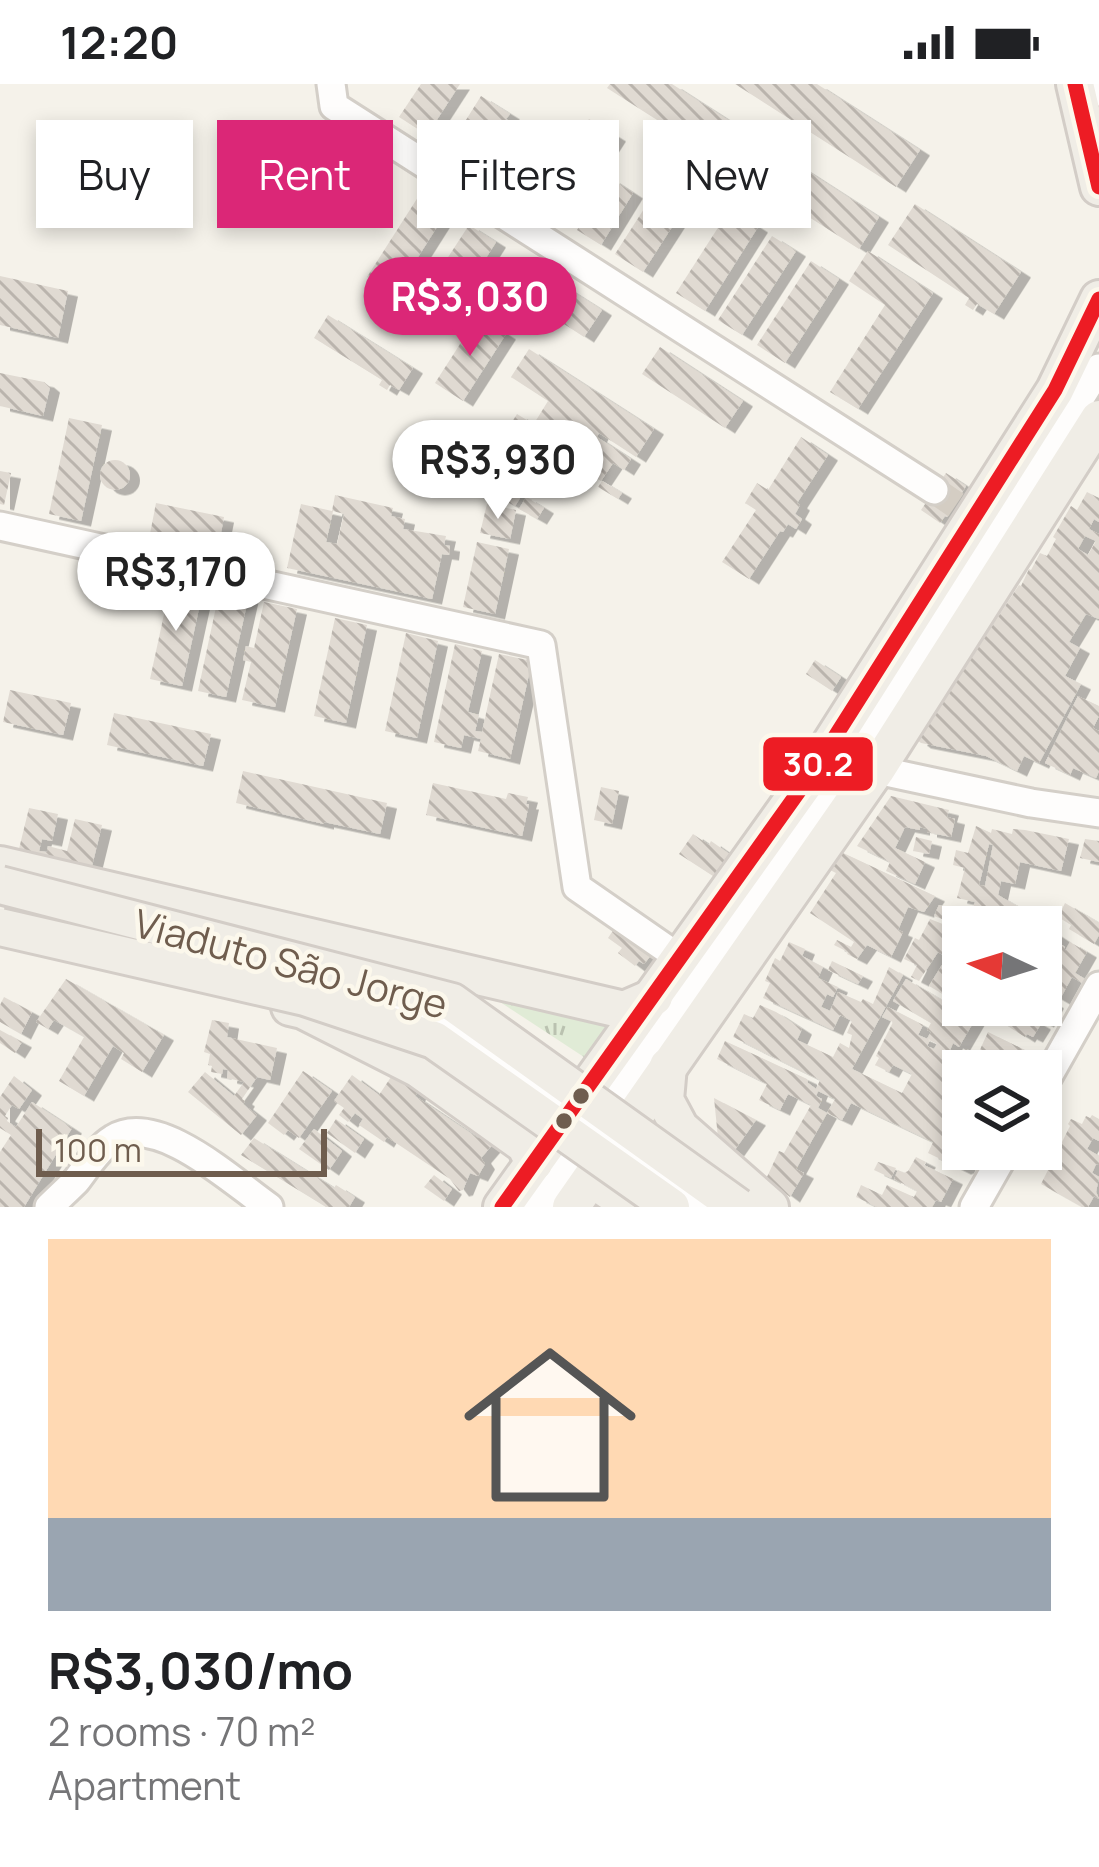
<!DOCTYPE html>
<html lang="en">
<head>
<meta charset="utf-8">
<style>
	:root { --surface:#fff; --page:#f2f2f2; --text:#202124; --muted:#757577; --accent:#db2777 }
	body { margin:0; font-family:Manrope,sans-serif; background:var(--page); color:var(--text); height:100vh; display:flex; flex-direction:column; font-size:45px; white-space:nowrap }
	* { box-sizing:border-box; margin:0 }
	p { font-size:39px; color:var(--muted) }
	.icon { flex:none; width:66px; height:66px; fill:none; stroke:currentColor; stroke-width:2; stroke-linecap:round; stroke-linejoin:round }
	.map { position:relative; height:1123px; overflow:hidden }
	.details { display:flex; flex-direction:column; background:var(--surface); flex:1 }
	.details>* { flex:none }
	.banner { position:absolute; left:36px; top:36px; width:1029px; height:108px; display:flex; gap:24px }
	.needle { width:78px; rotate:274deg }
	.tools { position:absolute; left:942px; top:822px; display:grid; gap:24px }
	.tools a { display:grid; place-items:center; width:120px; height:120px; border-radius:0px; background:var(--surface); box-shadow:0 6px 18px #0003; font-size:60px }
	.scale { position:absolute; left:36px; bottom:30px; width:291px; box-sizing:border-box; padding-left:12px; border:6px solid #6f5d4e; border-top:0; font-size:33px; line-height:42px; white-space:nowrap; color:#6f5d4e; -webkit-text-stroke:9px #fcf8ec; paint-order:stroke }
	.price { position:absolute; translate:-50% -102px; padding:0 27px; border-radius:42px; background:#fff; color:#222; font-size:39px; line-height:78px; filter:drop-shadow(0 3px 6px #0008) }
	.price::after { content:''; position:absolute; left:50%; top:72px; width:36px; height:27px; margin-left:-18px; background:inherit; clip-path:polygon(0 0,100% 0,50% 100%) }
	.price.active { background:var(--accent); color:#fff }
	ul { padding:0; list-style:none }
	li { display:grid; align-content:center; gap:24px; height:636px; padding:0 48px }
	li span { display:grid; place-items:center; height:372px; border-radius:0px; color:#555 }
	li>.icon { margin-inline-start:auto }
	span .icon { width:216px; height:216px; fill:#fffc; stroke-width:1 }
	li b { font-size:51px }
	.tag { padding:0 42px; border-radius:0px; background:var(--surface); box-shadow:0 6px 18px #0003; font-size:42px; line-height:108px }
	.tag.active { background:var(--accent); color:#fff }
	.status { display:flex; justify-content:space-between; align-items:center; height:84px; padding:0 60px; background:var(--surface); direction:ltr }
	.status svg { height:33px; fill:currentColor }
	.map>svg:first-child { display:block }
	.park { fill:url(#park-tufts) }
	.building { fill:url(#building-back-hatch); fill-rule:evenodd; filter:url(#shadow) }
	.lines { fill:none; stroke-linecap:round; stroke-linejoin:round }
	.minor-tunnel { stroke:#d4cdc3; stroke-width:27; stroke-dasharray:27 14; stroke-linecap:butt }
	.minor-casing { stroke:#d4cfc8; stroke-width:33 }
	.major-casing { stroke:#d3cdc7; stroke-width:42 }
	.minor { stroke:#fefdfc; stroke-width:27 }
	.major { stroke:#f0ede6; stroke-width:36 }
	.minor-bridge-casing { stroke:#d4cfc8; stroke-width:33; stroke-linecap:butt }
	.major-bridge-casing { stroke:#d3cdc7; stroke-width:42; stroke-linecap:butt }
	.minor-bridge { stroke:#fefdfc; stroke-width:27 }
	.major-bridge { stroke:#f0ede6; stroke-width:36 }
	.bus-1-casing { stroke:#fcf8ec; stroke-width:24 }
	.bus-1 { stroke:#ed1c24; stroke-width:15 }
	.bus-dot { fill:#6f5d4e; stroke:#fcf8ec; stroke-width:4.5 }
	.labels { text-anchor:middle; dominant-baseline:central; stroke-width:9; stroke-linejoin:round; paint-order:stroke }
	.street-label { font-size:39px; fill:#6f5d4e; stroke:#fcf8ec }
	.line-badge { stroke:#fcf8ec; stroke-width:4.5 }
	.badge-label { font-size:33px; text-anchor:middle; font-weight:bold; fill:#fff }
</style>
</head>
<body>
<div class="status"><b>12:20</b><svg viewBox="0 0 49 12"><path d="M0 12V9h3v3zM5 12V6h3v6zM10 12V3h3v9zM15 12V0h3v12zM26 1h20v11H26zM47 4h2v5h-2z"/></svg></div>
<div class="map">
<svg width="1099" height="1123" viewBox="0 0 1099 1123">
	<defs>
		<pattern id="park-tufts" width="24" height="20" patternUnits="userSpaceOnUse" patternTransform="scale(3)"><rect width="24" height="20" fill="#e0ebd6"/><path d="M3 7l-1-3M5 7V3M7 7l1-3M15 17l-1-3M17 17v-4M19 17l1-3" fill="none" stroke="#bac2b0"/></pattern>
		<pattern id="building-back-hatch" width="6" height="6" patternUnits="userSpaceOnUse" patternTransform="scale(3)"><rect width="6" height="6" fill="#e0dad2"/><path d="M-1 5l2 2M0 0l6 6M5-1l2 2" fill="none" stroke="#bab4ad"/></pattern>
		<filter id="shadow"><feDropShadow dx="10" dy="5.5" stdDeviation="0" flood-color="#0004"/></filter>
	</defs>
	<rect width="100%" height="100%" fill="#f5f2ea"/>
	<polygon class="park" points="491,912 615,936 587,975"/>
	<g class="building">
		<polygon points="421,0 460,0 427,51 399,33"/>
		<polygon points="610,0 672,0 879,133 859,165 607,4"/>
		<polygon points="735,0 817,0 920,66 896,103"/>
		<polygon points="481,12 510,30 506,35 512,39 506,48 500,44 477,81 449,63"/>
		<polygon points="589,35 616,52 562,136 535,119"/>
		<polygon points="555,41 567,48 525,113 498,95 530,43 546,54"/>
		<polygon points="669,86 697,104 643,188 615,170"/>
		<polygon points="610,94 633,109 601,161 577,146"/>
		<polygon points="420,110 447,127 394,211 367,193"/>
		<polygon points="339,115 350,122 342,135 331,127"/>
		<polygon points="915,120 1021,188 994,230 977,220 973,226 965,221 969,214 888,161"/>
		<polygon points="730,125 758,143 705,227 676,209"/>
		<polygon points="469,141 496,158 443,242 415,224"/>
		<polygon points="772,152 796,167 742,251 718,236"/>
		<polygon points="868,167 933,209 858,325 830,308 885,221 849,197"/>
		<polygon points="518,173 602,226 584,253 501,199"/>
		<polygon points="811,177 839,195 785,279 757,261"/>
		<polygon points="0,192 68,207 58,254 0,241"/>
		<polygon points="328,231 413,284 399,306 390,301 387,306 379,301 382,296 314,254"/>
		<polygon points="478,232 506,250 463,317 435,299"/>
		<polygon points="660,263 743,317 725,344 642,290"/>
		<polygon points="529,265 654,345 636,373 599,349 597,353 631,375 624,386 613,379 601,397 588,389 598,369 590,364 580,383 567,375 557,390 540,380 537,385 527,378 546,345 535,338 548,317 511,293"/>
		<polygon points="0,289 44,298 50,303 43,332 0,322"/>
		<polygon points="517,330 543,346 531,365 505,349"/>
		<polygon points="69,334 102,341 81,437 49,430"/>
		<polygon points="801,353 828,371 797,419 800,421 795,430 802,435 796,445 788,440 783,448 780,447 749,495 722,478 756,426 745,419 757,399 768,406"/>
		<polygon points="404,358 416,365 410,375 398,368"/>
		<circle cx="115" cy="391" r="15"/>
		<polygon points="0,387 11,389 4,421 0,420"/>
		<polygon points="481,387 522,411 515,422 474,400"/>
		<polygon points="946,389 966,402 947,433 945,432 940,439 921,426"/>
		<polygon points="602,397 622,409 618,415 598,403"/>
		<path d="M1087 408 1099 414V438L1094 435 1089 445 1099 450V535L1086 530 1069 558 1080 564 1065 592 1081 600 1039 679 1024 672 1017 687 986 672 921 659 917 656 1019 501 1021 502 1029 485 1031 486 1040 469 1047 472 1056 455 1053 453 1071 422 1077 426ZM1085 452 1096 457 1088 471 1078 465Z"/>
		<path d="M335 411 393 424 391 432 405 435 403 445 446 452 444 461 450 462 449 471 442 470 432 515 287 484 301 420 332 427ZM333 427 344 430 337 460 326 458Z"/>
		<polygon points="526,413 544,424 537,435 519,425"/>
		<polygon points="156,419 224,433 217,469 149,455"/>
		<polygon points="487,420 516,426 510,455 480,449"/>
		<polygon points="477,458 509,465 495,530 463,523"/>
		<polygon points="171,498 203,506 182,602 150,595"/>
		<polygon points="223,505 249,511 226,613 198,607 219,509 222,509"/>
		<polygon points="264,518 297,525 275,623 242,616 251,578 243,576 246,562 254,564"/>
		<polygon points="335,534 367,541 346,639 314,632"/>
		<polygon points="406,549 438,557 417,654 385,647"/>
		<polygon points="455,560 482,567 468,628 479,631 475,647 482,648 499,570 532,577 510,675 478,667 481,655 464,651 461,664 434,658"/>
		<polygon points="815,576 841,593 832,607 806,590"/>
		<polygon points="10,606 71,619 63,651 3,638"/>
		<polygon points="1078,612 1099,622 1099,632 1093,644 1099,647 1099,687 1096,694 1073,684 1070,691 1045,679"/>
		<polygon points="114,629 211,650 203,682 107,661"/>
		<polygon points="243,687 387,719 380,750 324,738 324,740 236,719"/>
		<polygon points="433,699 506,715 508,709 528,713 526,720 529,720 522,752 426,731"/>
		<polygon points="601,703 619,707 612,740 594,736"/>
		<polygon points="891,712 949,726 947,733 955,735 951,753 927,748 927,745 920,743 920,746 905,743 895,764 925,778 915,800 886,787 890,778 857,762"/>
		<polygon points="29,724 58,730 52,757 42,755 39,767 47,768 48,762 67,767 75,735 102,741 90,790 17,773"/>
		<path d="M976 742 991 749 992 745 1012 750 1013 745 1025 746 1069 755 1061 787 1020 778 1015 800 1001 797 998 811 1039 835 1034 843H996L971 829 975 818 957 814 965 784 953 781 956 766 968 769ZM989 760 993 761 985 802 979 801Z"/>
		<polygon points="693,750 709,761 711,757 731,771 716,794 679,770"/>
		<polygon points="916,753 932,757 929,770 913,767"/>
		<polygon points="1085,755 1099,757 1099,778 1080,774"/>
		<polygon points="839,767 935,812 924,828 908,823 898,846 903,848 891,873 867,861 857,875 847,870 848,868 834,861 837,856 851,863 854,858 810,829 836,789 830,786"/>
		<polygon points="1065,819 1099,839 1099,851 1094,860 1069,845 1071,841 1058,833"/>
		<polygon points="939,821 965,829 960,842 934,832"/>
		<polygon points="930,835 963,848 963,859 959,856 948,874 938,868 919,897 911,893 917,881 904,875 915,854 919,856"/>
		<polygon points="616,842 652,870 644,880 639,877 635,882 618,869 622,864 608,854"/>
		<polygon points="1050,846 1062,854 1059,859 1065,863 1065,867 1070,858 1087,868 1075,889 1085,895 1082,899 1072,893 1060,915 1043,905 1048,897 1044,895 1052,879 1048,877 1041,890 1041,861"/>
		<path d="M789 858 805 865 802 872 823 883 818 894 838 903 833 913 827 910 821 923 830 927 838 908 861 918 863 915 873 920 889 883 903 891 852 985 902 1009 912 990 893 981 889 988 875 981 879 974 876 972 893 938 882 933 888 923 923 941 918 951 930 956 927 962 934 965 937 960 927 955 931 948 927 946 931 939 893 917 906 895 950 921 952 918 977 932 959 963 953 959 950 966 959 970 966 965 978 970 988 948 1029 968 1020 987H1009L995 981 993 987H979L982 981 975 978 970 987H963V1009L960 1007 957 1012 963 1015V1065H973L964 1084 961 1085 928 1069 933 1058 851 1019 842 1036 827 1029 796 1085 804 1089 790 1113 766 1095 779 1067 784 1069 811 1021 788 1010 780 1026 759 1016 767 1000 717 975 725 957 807 995 808 999 816 1005 820 996 733 953 744 930 753 934 760 921 776 928 802 945 797 956 833 973 840 959 849 964 852 951 847 949 852 937 840 931 833 946 763 914 770 899 765 897 775 874 780 877ZM818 1007 835 1015 827 1029 818 1024 822 1015 816 1012Z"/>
		<polygon points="832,877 863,892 858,900 828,886"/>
		<polygon points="942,881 963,894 953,916 929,902"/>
		<polygon points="66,895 164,951 142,988 121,975 124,969 113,962 84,1012 59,997 84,953 54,936 48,945 36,938"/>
		<polygon points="1041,910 1054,919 1044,938 1014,921 1041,921"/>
		<polygon points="4,913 32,928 21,950 0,938 0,921"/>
		<polygon points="974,921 1008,921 1041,940 1033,953 1027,950 1025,953"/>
		<polygon points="212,936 229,939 227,953 277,964 270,996 257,993 242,1015 245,1017 243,1020 257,1031 241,1051 188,1008 205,988 234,1012 244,998 227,994 228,986 223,985 222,990 211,988 212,982 208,981 210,970 204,968"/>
		<polygon points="0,946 22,958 15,969 0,959"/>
		<polygon points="303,987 332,1007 299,1054 288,1046 284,1051 268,1039"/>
		<polygon points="393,990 419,1006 415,1012 478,1054 490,1055 493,1060 481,1074 485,1080 478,1092 470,1089 463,1106 459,1107 450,1095 387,1053 384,1058 359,1041 363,1035 355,1029 348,1038 339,1031 344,1024 334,1017 352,991 379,1011"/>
		<polygon points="14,992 32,1006 19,1025 12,1021 5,1032 8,1034 7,1037 16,1043 32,1018 72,1044 24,1123 0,1123 0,1068 11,1051 0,1044 0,1013"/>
		<polygon points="714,1014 756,1036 734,1067 718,1054"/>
		<polygon points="1092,1031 1099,1035 1099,1057 1093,1054 1087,1065 1099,1072 1099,1081 1096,1080 1092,1089 1099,1093 1096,1108 1099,1115 1094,1112 1088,1123 1082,1123 1041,1100 1070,1042 1068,1040 1071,1035 1082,1040 1086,1032 1090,1034"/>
		<polygon points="336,1035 364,1055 355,1069 327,1049"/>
		<polygon points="314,1045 342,1067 329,1086 299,1065"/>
		<polygon points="254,1054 334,1104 336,1101 355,1113 349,1123 326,1123 241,1071"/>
		<polygon points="916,1073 926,1078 924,1081 953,1095 941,1118 936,1116 932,1123 877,1123 856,1113 861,1101 882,1111 887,1101 914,1113 917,1107 894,1095 898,1086 904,1089 908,1087"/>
		<polygon points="878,1078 896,1084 891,1094 874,1086"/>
		<polygon points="434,1091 452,1105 444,1117 424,1103"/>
	</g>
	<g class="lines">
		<polyline class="minor-tunnel" points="934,406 956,421"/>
		<g class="minor-casing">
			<g id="minor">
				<polyline points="331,0 334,22 934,406"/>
				<polyline points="1097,0 1099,8"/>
				<polyline points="0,442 541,561 577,803 681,875"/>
				<polyline points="863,683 1031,719 1099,729"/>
				<polyline points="1041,1005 1099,902"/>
				<path d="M49 1123C58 1114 67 1106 76 1097 87 1083 98 1064 113 1055 157 1027 233 1098 269 1123"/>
				<polyline points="537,1123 849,681 1099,284"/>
				<polyline points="974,1123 1007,1065"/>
			</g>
		</g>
		<g class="major-casing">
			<g id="major">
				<polyline points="1075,0 1099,103"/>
				<polyline points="0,781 624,926 654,913"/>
				<polyline points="290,923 303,926 419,985 525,1061 534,1079"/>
				<polyline points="668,982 665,1016 680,1044 770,1123"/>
				<polyline points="592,1095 633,1123"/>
				<polyline points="502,1123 812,689 1055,306 1099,215"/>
				<polyline points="571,1123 876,686 1099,335"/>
			</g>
		</g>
		<use href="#minor" class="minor"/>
		<use href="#major" class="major"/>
		<g class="minor-bridge-casing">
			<polyline id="minor-bridge" points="401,919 443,935 705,1123"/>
		</g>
		<g class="major-bridge-casing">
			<g id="major-bridge">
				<polyline points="0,801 452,918 738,1123"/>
				<polyline points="0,843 305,913 434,956 671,1123"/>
			</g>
		</g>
		<use href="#minor-bridge" class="minor-bridge"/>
		<use href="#major-bridge" class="major-bridge"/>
		<g class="bus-1-casing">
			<g id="bus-1">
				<polyline points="1075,0 1099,103"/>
				<polyline points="502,1123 812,689 1055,306 1099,215"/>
			</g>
		</g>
		<use href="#bus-1" class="bus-1"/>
	</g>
	<g class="bus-dot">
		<circle cx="581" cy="1012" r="10"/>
		<circle cx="564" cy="1037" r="10"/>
	</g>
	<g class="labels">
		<g class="street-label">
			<text transform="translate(291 879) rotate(15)">Viaduto São Jorge</text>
		</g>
	</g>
	<rect class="line-badge" x="761" y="651" width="114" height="58" rx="12" fill="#ed1c24"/>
	<g class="badge-label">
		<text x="818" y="692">30.2</text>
	</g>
</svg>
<div class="tools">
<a><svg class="needle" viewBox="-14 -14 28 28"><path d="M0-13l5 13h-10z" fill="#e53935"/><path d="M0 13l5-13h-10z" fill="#757577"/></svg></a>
<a><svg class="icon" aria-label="layers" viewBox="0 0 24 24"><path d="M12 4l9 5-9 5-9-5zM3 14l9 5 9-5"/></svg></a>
</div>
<div class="scale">100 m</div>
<b class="price active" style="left:470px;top:275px">R$3,030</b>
<b class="price" style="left:498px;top:438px">R$3,930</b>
<b class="price" style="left:176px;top:550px">R$3,170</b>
<div class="banner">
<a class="tag">Buy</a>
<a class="tag active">Rent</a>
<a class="tag">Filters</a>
<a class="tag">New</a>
</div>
</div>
<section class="details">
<ul>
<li><span style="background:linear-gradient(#ffd9b3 75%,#9aa5b1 0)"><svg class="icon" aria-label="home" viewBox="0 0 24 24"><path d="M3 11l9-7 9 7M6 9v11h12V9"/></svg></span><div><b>R$3,030/mo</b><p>2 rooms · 70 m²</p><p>Apartment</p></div></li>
</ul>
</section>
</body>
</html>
